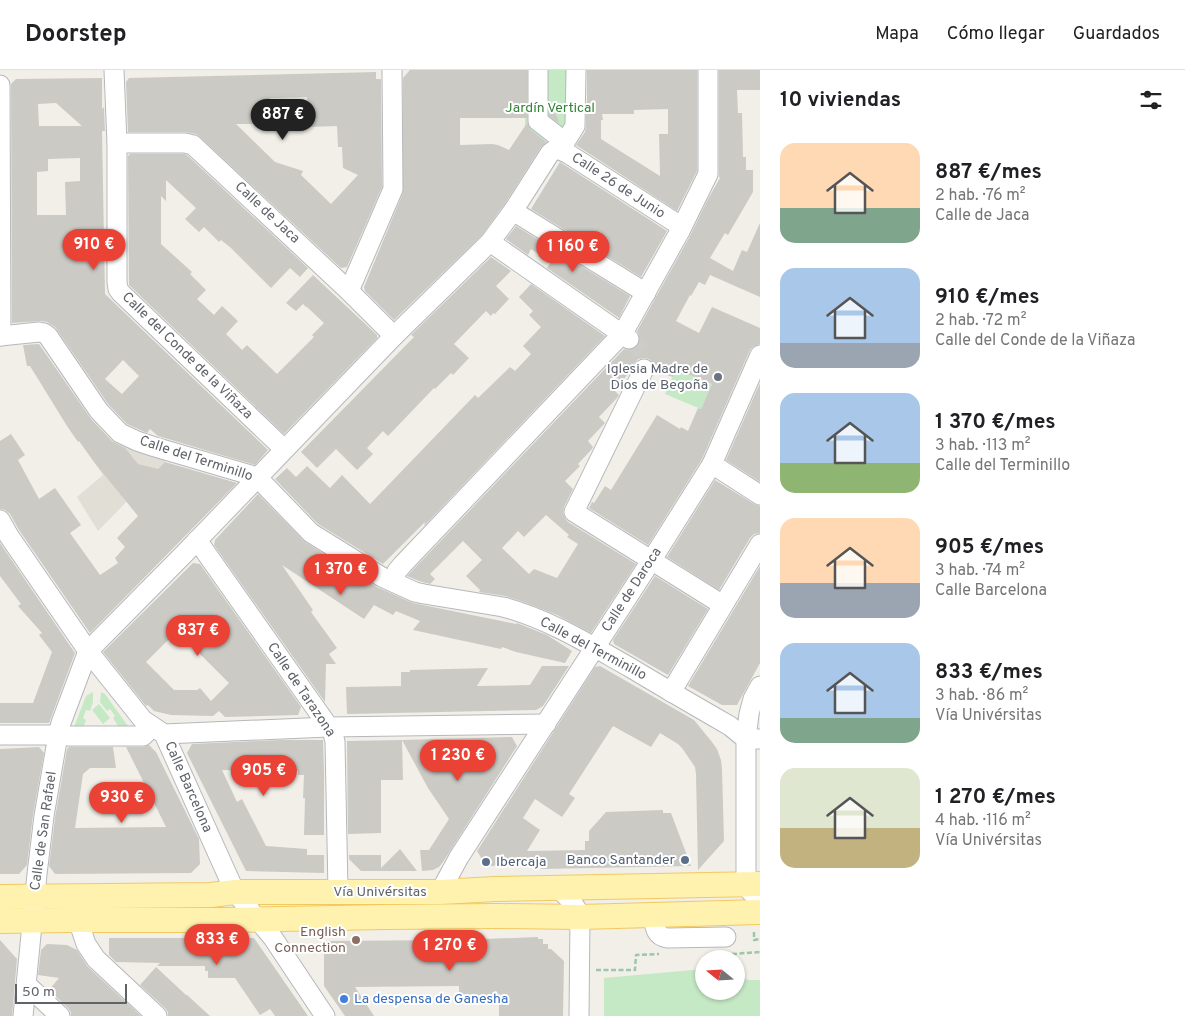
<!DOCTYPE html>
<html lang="es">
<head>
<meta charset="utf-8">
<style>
	:root { --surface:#fff; --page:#f2f2f2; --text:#202124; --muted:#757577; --line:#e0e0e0; --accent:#ea4335 }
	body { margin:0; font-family:Overpass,sans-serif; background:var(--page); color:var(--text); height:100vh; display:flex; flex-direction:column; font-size:19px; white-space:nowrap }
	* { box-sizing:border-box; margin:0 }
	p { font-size:16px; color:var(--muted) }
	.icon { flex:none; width:28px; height:28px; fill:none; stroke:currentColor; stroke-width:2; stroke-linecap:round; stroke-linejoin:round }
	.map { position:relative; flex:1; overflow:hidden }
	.drawer { display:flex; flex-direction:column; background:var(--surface); width:425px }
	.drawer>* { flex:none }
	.needle { width:32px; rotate:288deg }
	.fabs { position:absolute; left:695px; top:880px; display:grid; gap:10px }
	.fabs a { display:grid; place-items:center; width:50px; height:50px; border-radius:50%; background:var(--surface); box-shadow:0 1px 4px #0004; font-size:25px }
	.scale { position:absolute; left:15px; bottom:12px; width:112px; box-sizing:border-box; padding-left:5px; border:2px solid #5f6368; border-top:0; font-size:14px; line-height:18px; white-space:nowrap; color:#5f6368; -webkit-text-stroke:4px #fff; paint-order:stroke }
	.price { position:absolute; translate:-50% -42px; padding:0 11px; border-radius:18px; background:var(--accent); color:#fff; font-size:16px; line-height:32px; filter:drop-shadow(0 1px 2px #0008) }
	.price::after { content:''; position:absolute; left:50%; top:30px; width:15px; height:11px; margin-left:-8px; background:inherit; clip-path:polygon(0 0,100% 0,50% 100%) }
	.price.on { background:#222; color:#fff }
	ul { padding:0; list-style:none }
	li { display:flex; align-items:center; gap:15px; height:125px; padding:0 20px }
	li span { display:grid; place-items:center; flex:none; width:140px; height:100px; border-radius:15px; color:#555 }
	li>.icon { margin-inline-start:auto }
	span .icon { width:60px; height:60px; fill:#fffc; stroke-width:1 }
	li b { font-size:21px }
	h2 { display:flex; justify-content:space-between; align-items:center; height:60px; padding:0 20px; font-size:21px }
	header { display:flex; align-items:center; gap:30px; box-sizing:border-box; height:70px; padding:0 25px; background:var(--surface); border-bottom:1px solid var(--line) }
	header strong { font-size:24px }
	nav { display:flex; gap:28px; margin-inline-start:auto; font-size:18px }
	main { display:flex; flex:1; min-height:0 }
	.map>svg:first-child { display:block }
	.education { fill:#e1ded6 }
	.green { fill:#c5e8c5 }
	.building { fill:#cccac5; fill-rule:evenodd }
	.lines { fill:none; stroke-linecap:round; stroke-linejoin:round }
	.minor-tunnel { stroke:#ccccc8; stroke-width:19; stroke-dasharray:19 9; stroke-linecap:butt }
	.minor-casing { stroke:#b5b8bc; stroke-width:21 }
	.major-casing { stroke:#f2c960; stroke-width:26 }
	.path { stroke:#9cc7a9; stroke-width:2.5; stroke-dasharray:5 2.5; stroke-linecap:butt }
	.minor { stroke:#fff; stroke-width:19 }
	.major { stroke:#fff2af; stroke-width:24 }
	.worship-dot { fill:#6b7280; stroke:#fff; stroke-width:2 }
	.service-dot { fill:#5c6f8a; stroke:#fff; stroke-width:2 }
	.education-dot { fill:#8d6e63; stroke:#fff; stroke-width:2 }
	.shop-dot { fill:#3f7fe0; stroke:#fff; stroke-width:2 }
	.labels { text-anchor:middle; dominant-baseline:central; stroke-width:4; stroke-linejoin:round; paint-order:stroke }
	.park-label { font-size:14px; fill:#348238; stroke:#fff }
	.street-label { font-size:14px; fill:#5f6368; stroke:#fff }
	.worship-label { font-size:14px; fill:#5b616d; stroke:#fff; text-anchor:end }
	.service-label { font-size:14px; fill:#4e5e75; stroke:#fff; text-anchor:end }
	.education-label { font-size:14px; fill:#785e54; stroke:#fff; text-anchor:end }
	.shop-label { font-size:14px; fill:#366cbe; stroke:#fff; text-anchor:start }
</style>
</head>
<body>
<header>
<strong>Doorstep</strong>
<nav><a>Mapa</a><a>Cómo llegar</a><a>Guardados</a></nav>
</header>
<main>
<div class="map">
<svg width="760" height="946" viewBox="0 0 760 946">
	<rect width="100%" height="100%" fill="#f1efe8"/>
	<polygon class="education" points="121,374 168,389 98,461 77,427 103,405 94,392"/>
	<g class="green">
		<polygon points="525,0 576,0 575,56 553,63 544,76 525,63"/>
		<polygon points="676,299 712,314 701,339 665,324"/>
		<polygon points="93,622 93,632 90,641 86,640 83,648 86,650 84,656 74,657 86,626"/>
		<polygon points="101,622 105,624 128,656 118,656 113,648 115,646 110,639 107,641 100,632"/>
		<polygon points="99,634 110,648 103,654 92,640"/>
		<polygon points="704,899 704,921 736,921 736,904 748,910 760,910 760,946 604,946 604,908"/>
	</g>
	<g class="building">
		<polygon points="410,0 527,0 527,48 460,48 460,75 492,74 498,75 509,80 527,53 531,60 546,72 541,77 504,135 482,165 394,250 365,221 364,217 403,123 403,8"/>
		<path d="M587 0H697V101L677 141 576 75 585 62 586 56V45L591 38 587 35ZM668 39V64H659L660 106 601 69V50H603L602 44H634V40Z"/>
		<path d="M719 0H760V20H737L738 43H742L743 87H746V100H753V122L728 165 725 163 710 188 733 201 742 180 747 182 760 153V227L710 205 705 215 699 212 691 226 690 225 676 251 699 263 712 237 760 258V274L754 276 750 280 702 389 648 475 589 438 592 432 594 433 605 416 611 420 657 345 680 359 681 357 688 361 698 338 701 339 712 314 676 299 673 307 655 301 654 293 649 289 644 288 638 289 634 294 629 303 614 320 619 325 617 328 599 347 605 353 588 371 593 377 592 379 578 394 580 396 565 411 573 419 564 437 563 443 565 448 568 452 636 494 591 563 557 545 524 532 505 526 479 522 480 520 466 506 482 490 463 471 430 504 435 509 430 514 419 511 407 506 624 279 629 280 633 279 638 275 640 269 639 265 637 261 690 166 708 129 720 108 719 107ZM546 445 569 465 567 467 578 474 557 508 534 499 529 504 502 478 518 461 524 467Z"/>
		<path d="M376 2V9H381L382 117 347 197 341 198 200 67 196 64 185 62H128L126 12 129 8ZM307 27 308 57 337 56 338 77H342L343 98 358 105 331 134 301 105 303 101 275 92 236 54H271L270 28Z"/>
		<path d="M102 8V39L104 37 105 61H102L105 224 268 380 255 395 158 366 150 359 147 363 127 354 108 334 55 257 47 252 41 251 12 253 11 14 16 9ZM56 33 82 56H39L38 34ZM80 88V111L65 112 66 145H37V102L48 101V89ZM123 290 139 306 122 324 105 309Z"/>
		<polygon points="549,30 558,49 559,53 549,46"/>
		<polygon points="130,84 184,84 187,85 308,198 300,207 290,198 271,218 231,178 221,170 219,172 204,157 199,162 185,149 196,138 166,110 166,131 161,126 161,174 192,202 190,204 206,220 197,229 214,245 222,236 238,251 226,264 242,280 247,275 277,304 314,267 312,265 324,253 307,237 306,237 303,234 296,241 286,233 313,205 377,265 377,268 284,364 129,215 128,86"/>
		<polygon points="560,92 667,161 641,207 531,139"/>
		<polygon points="516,156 630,226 619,248 547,198 551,192 531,179 528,185 506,169"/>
		<polygon points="491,187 511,201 496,216 509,229 495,244 493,243 491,246 486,241 454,274 469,288 453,305 451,303 435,319 434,318 388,366 383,361 367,378 373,384 357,400 336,379 317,398 301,382 414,267 411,265"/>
		<polygon points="531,214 605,266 424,456 425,452 383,494 318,454 275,409 287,398 296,407 307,396 330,418 342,405 370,434 475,325 478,328 510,297 515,301 531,284 523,276 541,257 529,245 533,241 519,227"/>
		<polygon points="39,274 91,349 112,371 125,378 138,394 158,399 165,392 237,413 90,563 19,460 10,444 5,440 0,439 0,371 11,364 25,385 18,390 39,429 55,418 81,455 70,463 100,505 118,493 115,488 125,477 117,468 138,446 94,392 79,371 78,372 67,356 30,296 27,296 23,275"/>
		<polygon points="760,313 760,412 726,390"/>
		<polygon points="715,410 754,434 760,436 760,463 754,464 750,468 719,520 667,487"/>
		<polygon points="258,424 305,472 377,517 413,533 516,554 517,553 547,565 572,581 565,593 516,582 502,577 501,579 413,560 420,551 396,541 393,545 374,535 364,549 282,495 313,540 311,542 337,578 329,584 336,594 326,594 325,632 214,475 215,470"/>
		<polygon points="0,473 75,583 49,653 0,653 0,633 33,633 52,582 39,565 42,563 18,536 21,534 0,506"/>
		<path d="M193 493 200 494 301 637 298 645 225 647 219 641 213 646 171 645 154 641 148 635 146 636 103 582ZM171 567 178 577 187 571 229 613 211 631 200 618 197 620H174L146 592Z"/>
		<polygon points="760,496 760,593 737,635 722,635 688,616"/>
		<polygon points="655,506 708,539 668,605 614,574 613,570"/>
		<polygon points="542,596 569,596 543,636 536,640 347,644 346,617 401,616 401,602 410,602 410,600 488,598 477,616 530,615"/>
		<polygon points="600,596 694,650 712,672 717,679 721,690 722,699 724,771 698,800 696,704 695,697 682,678 678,674 660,663 651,677 613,656 569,724 575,728 562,747 535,729 523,748 540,760 527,781 585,780 585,771 589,771 589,761 606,742 663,740 663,743 671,743 691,796 541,799 541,795 486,796 477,781 595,597"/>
		<polygon points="512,667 517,676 443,792 439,797 433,800 422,801 420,780 429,780 449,749 428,718 402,670"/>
		<polygon points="281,670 323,670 324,701 324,765 304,765 305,728 303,728 304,705 298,705 298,701 222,700 237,732 242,729 266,776 307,779 307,785 324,785 324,803 246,801 187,683 192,674"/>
		<polygon points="402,670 403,710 381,710 381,763 348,764 347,671"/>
		<polygon points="149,675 156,682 199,769 200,794 191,803 55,804 49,796 55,748 67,679 69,677 113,677 116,698 90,698 83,704 75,758 166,757 126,677 143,677"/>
		<polygon points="39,677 44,683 33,745 27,795 19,804 0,804 0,679"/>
		<polygon points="400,779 417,801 361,801 349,789 349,785 381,785 381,798"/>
		<polygon points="538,867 538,869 543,869 543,874 548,874 548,879 551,879 564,891 563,946 499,946 499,932 459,932 459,916 355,917 374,946 345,946 324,916 324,871 458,870"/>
		<polygon points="109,868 254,868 308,946 275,946 270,939 260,945 235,908 208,908 208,901 205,901 205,896 157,896 160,893 116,892 109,885"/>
		<polygon points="0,870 17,889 12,946 0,946"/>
		<polygon points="47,874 67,875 77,880 88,897 141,946 71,946 71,942 68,938 49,920 59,908 38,905 41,880"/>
		<polygon points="156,897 186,925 187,925 210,946 168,946 168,942 165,938 140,915"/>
	</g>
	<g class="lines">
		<path class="minor-tunnel" d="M629 269C638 277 649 286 644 299"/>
		<g class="minor-casing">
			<g id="minor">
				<polyline points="114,0 117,73 117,212 118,219 121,223 284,379"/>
				<polyline points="538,0 538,51 565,72"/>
				<polyline points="0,15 1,266"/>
				<polyline points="117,73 185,73 193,75 349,221 394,266"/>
				<polyline points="560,80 575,56 576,0"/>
				<polyline points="513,141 646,223"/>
				<polyline points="680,161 708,104 708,0"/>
				<polyline points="490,172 629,269"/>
				<polyline points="349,221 393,119 392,0"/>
				<path d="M0 266 39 262 44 263 48 266 99 341 120 363 137 371 155 377 257 407 311 463 382 507 415 522 424 524 503 537C549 549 590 575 631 598 664 618 697 637 730 656L746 669H760"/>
				<polyline points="644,299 574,442 723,535"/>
				<polyline points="712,394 760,425"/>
				<polyline points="0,450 9,466 88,581 143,650 164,664 235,822 273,868 325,946"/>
				<polyline points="197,470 333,663 335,672 338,821"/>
				<polyline points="760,616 753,629 749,644 746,669 746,815 751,822 760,830"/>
				<polyline points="671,622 760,474"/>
				<polyline points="164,664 328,657 546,654"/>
				<polyline points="0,665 58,665"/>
				<polyline points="67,666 143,666 148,661"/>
				<path d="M559 819C569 829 576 834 580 847L579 946"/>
				<polyline points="440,822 459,787 651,491 712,394 760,285"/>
				<path d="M653 846C655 857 655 866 667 868L726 867"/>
				<polyline points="78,850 86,874 96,889 157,946"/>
				<polyline points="27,915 60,946"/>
				<polyline points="23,946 37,804 44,746 58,665 61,653 88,581 184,484 394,266 490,172 513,141 550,83 554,80 560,80 567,83 676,153 679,156 680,161 623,263 403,494 397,501 393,512"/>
			</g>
		</g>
		<g class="major-casing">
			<g id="major">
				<polyline points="0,827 211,825 235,822 440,822 495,819 760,814"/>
				<polyline points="0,851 69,850 227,850 385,847 498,846 580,847 760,842"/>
			</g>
		</g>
		<g class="path">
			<polyline points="754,862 754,870 760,869"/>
			<polyline points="732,884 760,882"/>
			<polyline points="596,900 635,900 636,885 659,884"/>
		</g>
		<use href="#minor" class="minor"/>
		<use href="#major" class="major"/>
	</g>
	<circle class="worship-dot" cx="718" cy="307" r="5"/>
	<g class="service-dot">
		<circle cx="685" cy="790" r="5"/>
		<circle cx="486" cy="792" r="5"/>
	</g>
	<circle class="education-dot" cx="356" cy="870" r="5"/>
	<circle class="shop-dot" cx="344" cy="929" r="5"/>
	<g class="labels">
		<g class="park-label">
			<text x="550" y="38">Jardín Vertical</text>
		</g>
		<g class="street-label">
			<text transform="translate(618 116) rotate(33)">Calle 26 de Junio</text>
			<text transform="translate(267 143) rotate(43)">Calle de Jaca</text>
			<text transform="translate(187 286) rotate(44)">Calle del Conde de la Viñaza</text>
			<text transform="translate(196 389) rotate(18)">Calle del Terminillo</text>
			<text transform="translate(632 520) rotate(-57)">Calle de Daroca</text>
			<text transform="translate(593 579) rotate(28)">Calle del Terminillo</text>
			<text transform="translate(301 620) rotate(56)">Calle de Tarazona</text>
			<text transform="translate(188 717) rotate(66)">Calle Barcelona</text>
			<text transform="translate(44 761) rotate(-82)">Calle de San Rafael</text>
			<text x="380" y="822">Vía Univérsitas</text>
		</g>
		<g class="worship-label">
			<text x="708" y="299">Iglesia Madre de<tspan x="708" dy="16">Dios de Begoña</tspan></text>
		</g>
		<g class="service-label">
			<text x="675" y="790">Banco Santander</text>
			<text x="496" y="792" text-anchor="start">Ibercaja</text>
		</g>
		<g class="education-label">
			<text x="346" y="862">English<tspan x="346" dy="16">Connection</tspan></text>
		</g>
		<g class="shop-label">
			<text x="354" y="929">La despensa de Ganesha</text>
		</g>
	</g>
</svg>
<div class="fabs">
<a><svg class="needle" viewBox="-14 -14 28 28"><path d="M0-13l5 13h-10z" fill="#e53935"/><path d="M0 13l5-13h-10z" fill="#757577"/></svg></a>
</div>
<div class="scale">50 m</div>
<b class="price on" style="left:283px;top:71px">887 €</b>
<b class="price" style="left:94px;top:201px">910 €</b>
<b class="price" style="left:573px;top:203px">1 160 €</b>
<b class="price" style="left:341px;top:526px">1 370 €</b>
<b class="price" style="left:198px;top:587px">837 €</b>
<b class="price" style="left:458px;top:712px">1 230 €</b>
<b class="price" style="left:264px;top:727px">905 €</b>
<b class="price" style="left:122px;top:754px">930 €</b>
<b class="price" style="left:217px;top:896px">833 €</b>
<b class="price" style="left:450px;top:902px">1 270 €</b>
</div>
<section class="drawer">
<h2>10 viviendas<svg class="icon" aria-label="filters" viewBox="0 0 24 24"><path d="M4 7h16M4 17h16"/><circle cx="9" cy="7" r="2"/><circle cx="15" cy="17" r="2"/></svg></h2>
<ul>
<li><span style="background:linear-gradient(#ffd9b3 65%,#7fa58c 0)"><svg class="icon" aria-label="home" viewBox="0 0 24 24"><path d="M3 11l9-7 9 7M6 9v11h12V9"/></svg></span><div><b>887 €/mes</b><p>2 hab. · 76 m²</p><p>Calle de Jaca</p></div></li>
<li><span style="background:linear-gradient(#a9c7e8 75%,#9aa5b1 0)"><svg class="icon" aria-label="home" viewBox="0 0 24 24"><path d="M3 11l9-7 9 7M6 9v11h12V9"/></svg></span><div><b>910 €/mes</b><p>2 hab. · 72 m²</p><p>Calle del Conde de la Viñaza</p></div></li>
<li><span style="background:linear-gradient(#a9c7e8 70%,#8fb573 0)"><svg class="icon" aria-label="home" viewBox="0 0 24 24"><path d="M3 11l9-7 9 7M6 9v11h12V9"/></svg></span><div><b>1 370 €/mes</b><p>3 hab. · 113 m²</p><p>Calle del Terminillo</p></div></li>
<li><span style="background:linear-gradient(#ffd9b3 65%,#9aa5b1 0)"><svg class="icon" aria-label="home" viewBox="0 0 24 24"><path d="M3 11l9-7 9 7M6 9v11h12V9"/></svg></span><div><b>905 €/mes</b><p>3 hab. · 74 m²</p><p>Calle Barcelona</p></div></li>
<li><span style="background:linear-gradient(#a9c7e8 75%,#7fa58c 0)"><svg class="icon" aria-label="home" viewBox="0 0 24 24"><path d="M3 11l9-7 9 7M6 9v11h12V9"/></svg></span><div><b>833 €/mes</b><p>3 hab. · 86 m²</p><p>Vía Univérsitas</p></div></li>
<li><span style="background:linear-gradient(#dfe7d0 60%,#c2b280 0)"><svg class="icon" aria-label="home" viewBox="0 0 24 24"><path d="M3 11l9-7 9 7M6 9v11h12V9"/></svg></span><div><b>1 270 €/mes</b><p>4 hab. · 116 m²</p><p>Vía Univérsitas</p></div></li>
</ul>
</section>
</main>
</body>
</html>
